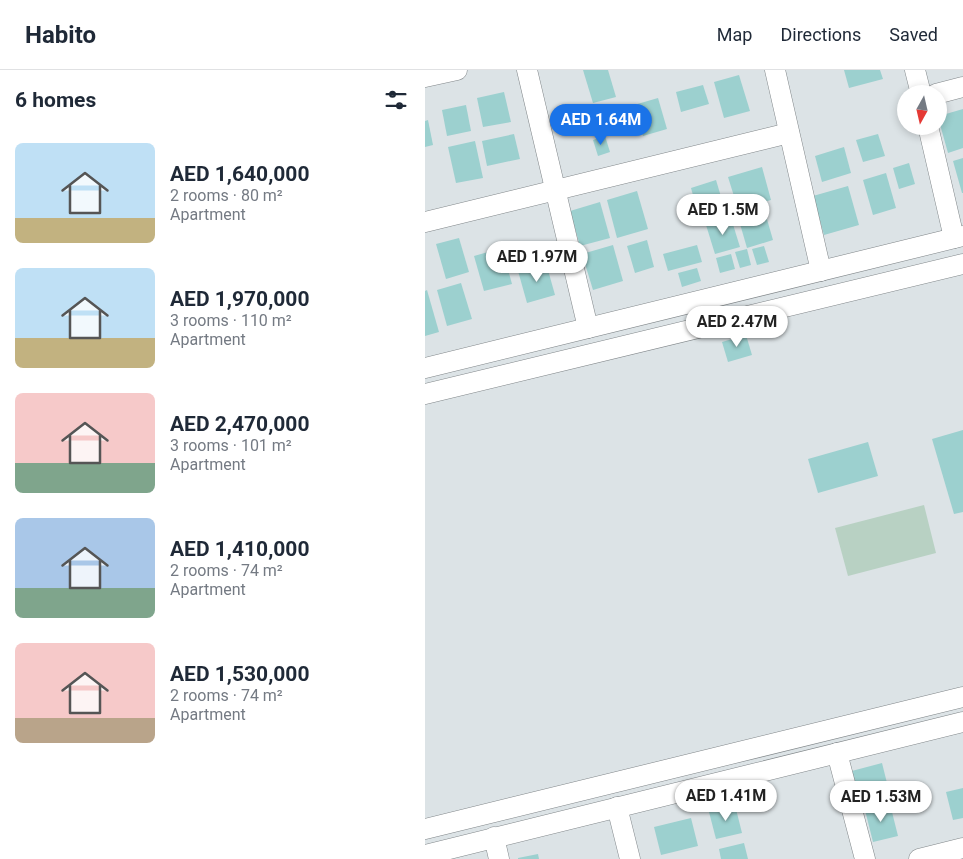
<!DOCTYPE html>
<html lang="en">
<head>
<meta charset="utf-8">
<style>
	:root { --surface:#fff; --page:#f2f2f3; --text:#1f2937; --muted:#747a83; --line:#e0e1e3; --accent:#1a73e8 }
	body { margin:0; font-family:Roboto,sans-serif; background:var(--page); color:var(--text); height:100vh; display:flex; flex-direction:column; font-size:19px; white-space:nowrap }
	* { box-sizing:border-box; margin:0 }
	p { font-size:16px; color:var(--muted) }
	.icon { flex:none; width:28px; height:28px; fill:none; stroke:currentColor; stroke-width:2; stroke-linecap:round; stroke-linejoin:round }
	.map { position:relative; flex:1; overflow:hidden }
	.drawer { display:flex; flex-direction:column; background:var(--surface); width:425px }
	.drawer>* { flex:none }
	.needle { width:32px; rotate:188deg }
	.buttons { position:absolute; left:472px; top:15px; display:grid; gap:10px }
	.buttons a { display:grid; place-items:center; width:50px; height:50px; border-radius:50%; background:var(--surface); box-shadow:0 2px 8px #0003; font-size:25px }
	.price { position:absolute; translate:-50% -42px; padding:0 11px; border-radius:18px; background:#fff; color:#222; font-size:16px; line-height:32px; filter:drop-shadow(0 1px 2px #0008) }
	.price::after { content:''; position:absolute; left:50%; top:30px; width:15px; height:11px; margin-left:-8px; background:inherit; clip-path:polygon(0 0,100% 0,50% 100%) }
	.price.current { background:var(--accent); color:#fff }
	ul { padding:0; list-style:none }
	li { display:flex; align-items:center; gap:15px; height:125px; padding:0 15px }
	li span { display:grid; place-items:center; flex:none; width:140px; height:100px; border-radius:8px; color:#555 }
	li>.icon { margin-inline-start:auto }
	span .icon { width:60px; height:60px; fill:#fffc; stroke-width:1 }
	li b { font-size:21px }
	h2 { display:flex; justify-content:space-between; align-items:center; height:60px; padding:0 15px; font-size:21px }
	header { display:flex; align-items:center; gap:30px; box-sizing:border-box; height:70px; padding:0 25px; background:var(--surface); border-bottom:1px solid var(--line) }
	header strong { font-size:24px }
	nav { display:flex; gap:28px; margin-inline-start:auto; font-size:18px }
	main { display:flex; flex:1; min-height:0 }
	.map>svg:first-child { display:block }
	.green { fill:#b8d1c3 }
	.building { fill:#9cd0cf }
	.lines { fill:none; stroke-linecap:round; stroke-linejoin:round }
	.minor-casing { stroke:#808689; stroke-width:21 }
	.minor { stroke:#fff; stroke-width:20 }
</style>
</head>
<body>
<header>
<strong>Habito</strong>
<nav><a>Map</a><a>Directions</a><a>Saved</a></nav>
</header>
<main>
<section class="drawer">
<h2>6 homes<svg class="icon" aria-label="filters" viewBox="0 0 24 24"><path d="M4 7h16M4 17h16"/><circle cx="9" cy="7" r="2"/><circle cx="15" cy="17" r="2"/></svg></h2>
<ul>
<li><span style="background:linear-gradient(#bfe0f5 75%,#c2b280 0)"><svg class="icon" aria-label="home" viewBox="0 0 24 24"><path d="M3 11l9-7 9 7M6 9v11h12V9"/></svg></span><div><b>AED 1,640,000</b><p>2 rooms · 80 m²</p><p>Apartment</p></div></li>
<li><span style="background:linear-gradient(#bfe0f5 70%,#c2b280 0)"><svg class="icon" aria-label="home" viewBox="0 0 24 24"><path d="M3 11l9-7 9 7M6 9v11h12V9"/></svg></span><div><b>AED 1,970,000</b><p>3 rooms · 110 m²</p><p>Apartment</p></div></li>
<li><span style="background:linear-gradient(#f6c9c9 70%,#7fa58c 0)"><svg class="icon" aria-label="home" viewBox="0 0 24 24"><path d="M3 11l9-7 9 7M6 9v11h12V9"/></svg></span><div><b>AED 2,470,000</b><p>3 rooms · 101 m²</p><p>Apartment</p></div></li>
<li><span style="background:linear-gradient(#a9c7e8 70%,#7fa58c 0)"><svg class="icon" aria-label="home" viewBox="0 0 24 24"><path d="M3 11l9-7 9 7M6 9v11h12V9"/></svg></span><div><b>AED 1,410,000</b><p>2 rooms · 74 m²</p><p>Apartment</p></div></li>
<li><span style="background:linear-gradient(#f6c9c9 75%,#b9a48a 0)"><svg class="icon" aria-label="home" viewBox="0 0 24 24"><path d="M3 11l9-7 9 7M6 9v11h12V9"/></svg></span><div><b>AED 1,530,000</b><p>2 rooms · 74 m²</p><p>Apartment</p></div></li>
</ul>
</section>
<div class="map">
<svg width="538" height="789" viewBox="0 0 538 789">
	<rect width="100%" height="100%" fill="#dce3e6"/>
	<polygon class="green" points="499,435 511,483 423,506 410,458"/>
	<g class="building">
		<polygon points="158,0 183,0 191,27 168,33"/>
		<polygon points="419,0 455,0 458,9 424,18"/>
		<polygon points="314,5 325,41 299,48 289,12"/>
		<polygon points="278,15 284,34 256,42 251,22"/>
		<polygon points="79,22 86,52 58,57 52,28"/>
		<polygon points="233,28 242,59 218,66 209,35"/>
		<polygon points="41,35 46,61 22,66 17,40"/>
		<polygon points="538,39 538,78 523,83 514,51 514,46"/>
		<polygon points="3,50 8,75 0,77 0,51"/>
		<polygon points="89,64 95,89 62,96 57,71"/>
		<polygon points="453,64 460,86 438,92 431,70"/>
		<polygon points="180,66 185,82 173,86 168,70"/>
		<polygon points="50,71 58,108 31,113 23,77"/>
		<polygon points="419,77 426,103 397,112 390,86"/>
		<polygon points="538,88 538,123 537,123 528,91"/>
		<polygon points="484,93 490,114 474,119 468,98"/>
		<polygon points="337,97 346,130 313,139 303,107"/>
		<polygon points="461,103 471,138 448,145 438,110"/>
		<polygon points="291,110 300,140 274,147 266,118"/>
		<polygon points="423,116 434,155 399,165 388,126"/>
		<polygon points="212,121 223,159 192,168 182,130"/>
		<polygon points="175,132 185,168 155,176 145,141"/>
		<polygon points="339,139 348,170 322,178 313,147"/>
		<polygon points="306,148 315,177 290,184 281,155"/>
		<polygon points="34,168 44,202 21,209 11,174"/>
		<polygon points="222,170 229,197 210,203 202,176"/>
		<polygon points="188,175 198,211 168,220 157,184"/>
		<polygon points="272,175 277,192 243,201 238,184"/>
		<polygon points="339,176 344,192 332,195 327,179"/>
		<polygon points="77,178 87,214 59,221 49,186"/>
		<polygon points="322,179 326,195 315,198 310,182"/>
		<polygon points="306,184 310,199 295,203 291,188"/>
		<polygon points="121,193 130,225 102,233 93,201"/>
		<polygon points="272,198 276,211 257,217 253,203"/>
		<polygon points="36,213 47,249 22,256 12,220"/>
		<polygon points="2,220 14,262 0,266 0,221"/>
		<polygon points="321,265 327,285 303,292 297,272"/>
		<polygon points="538,360 538,442 529,444 507,369"/>
		<polygon points="443,372 453,406 393,423 383,389"/>
		<polygon points="457,693 466,729 432,738 423,702"/>
		<polygon points="538,718 538,748 528,750 521,722"/>
		<polygon points="465,734 473,766 448,772 440,740"/>
		<polygon points="310,735 317,763 291,769 284,742"/>
		<polygon points="266,748 273,776 236,785 229,757"/>
		<polygon points="319,773 323,789 296,789 294,779"/>
		<polygon points="113,784 114,789 93,789 93,788"/>
	</g>
	<g class="lines">
		<g class="minor-casing">
			<g id="minor">
				<polyline points="102,0 163,258"/>
				<polyline points="350,0 396,201"/>
				<polyline points="490,0 496,24"/>
				<polyline points="0,7 32,0"/>
				<polyline points="511,24 538,17"/>
				<polyline points="503,56 529,168"/>
				<polyline points="0,152 364,63"/>
				<polyline points="0,298 538,166"/>
				<polyline points="0,324 538,194"/>
				<polyline points="412,683 440,789"/>
				<polyline points="192,737 205,789"/>
				<polyline points="0,759 538,627"/>
				<polyline points="69,767 74,789"/>
				<polyline points="0,785 538,652"/>
				<polyline points="494,789 538,778"/>
			</g>
		</g>
		<use href="#minor" class="minor"/>
	</g>
</svg>
<div class="buttons">
<a><svg class="needle" viewBox="-14 -14 28 28"><path d="M0-13l5 13h-10z" fill="#e53935"/><path d="M0 13l5-13h-10z" fill="#747a83"/></svg></a>
</div>
<b class="price current" style="left:176px;top:76px">AED 1.64M</b>
<b class="price" style="left:298px;top:166px">AED 1.5M</b>
<b class="price" style="left:112px;top:213px">AED 1.97M</b>
<b class="price" style="left:312px;top:278px">AED 2.47M</b>
<b class="price" style="left:301px;top:752px">AED 1.41M</b>
<b class="price" style="left:456px;top:753px">AED 1.53M</b>
</div>
</main>
</body>
</html>
